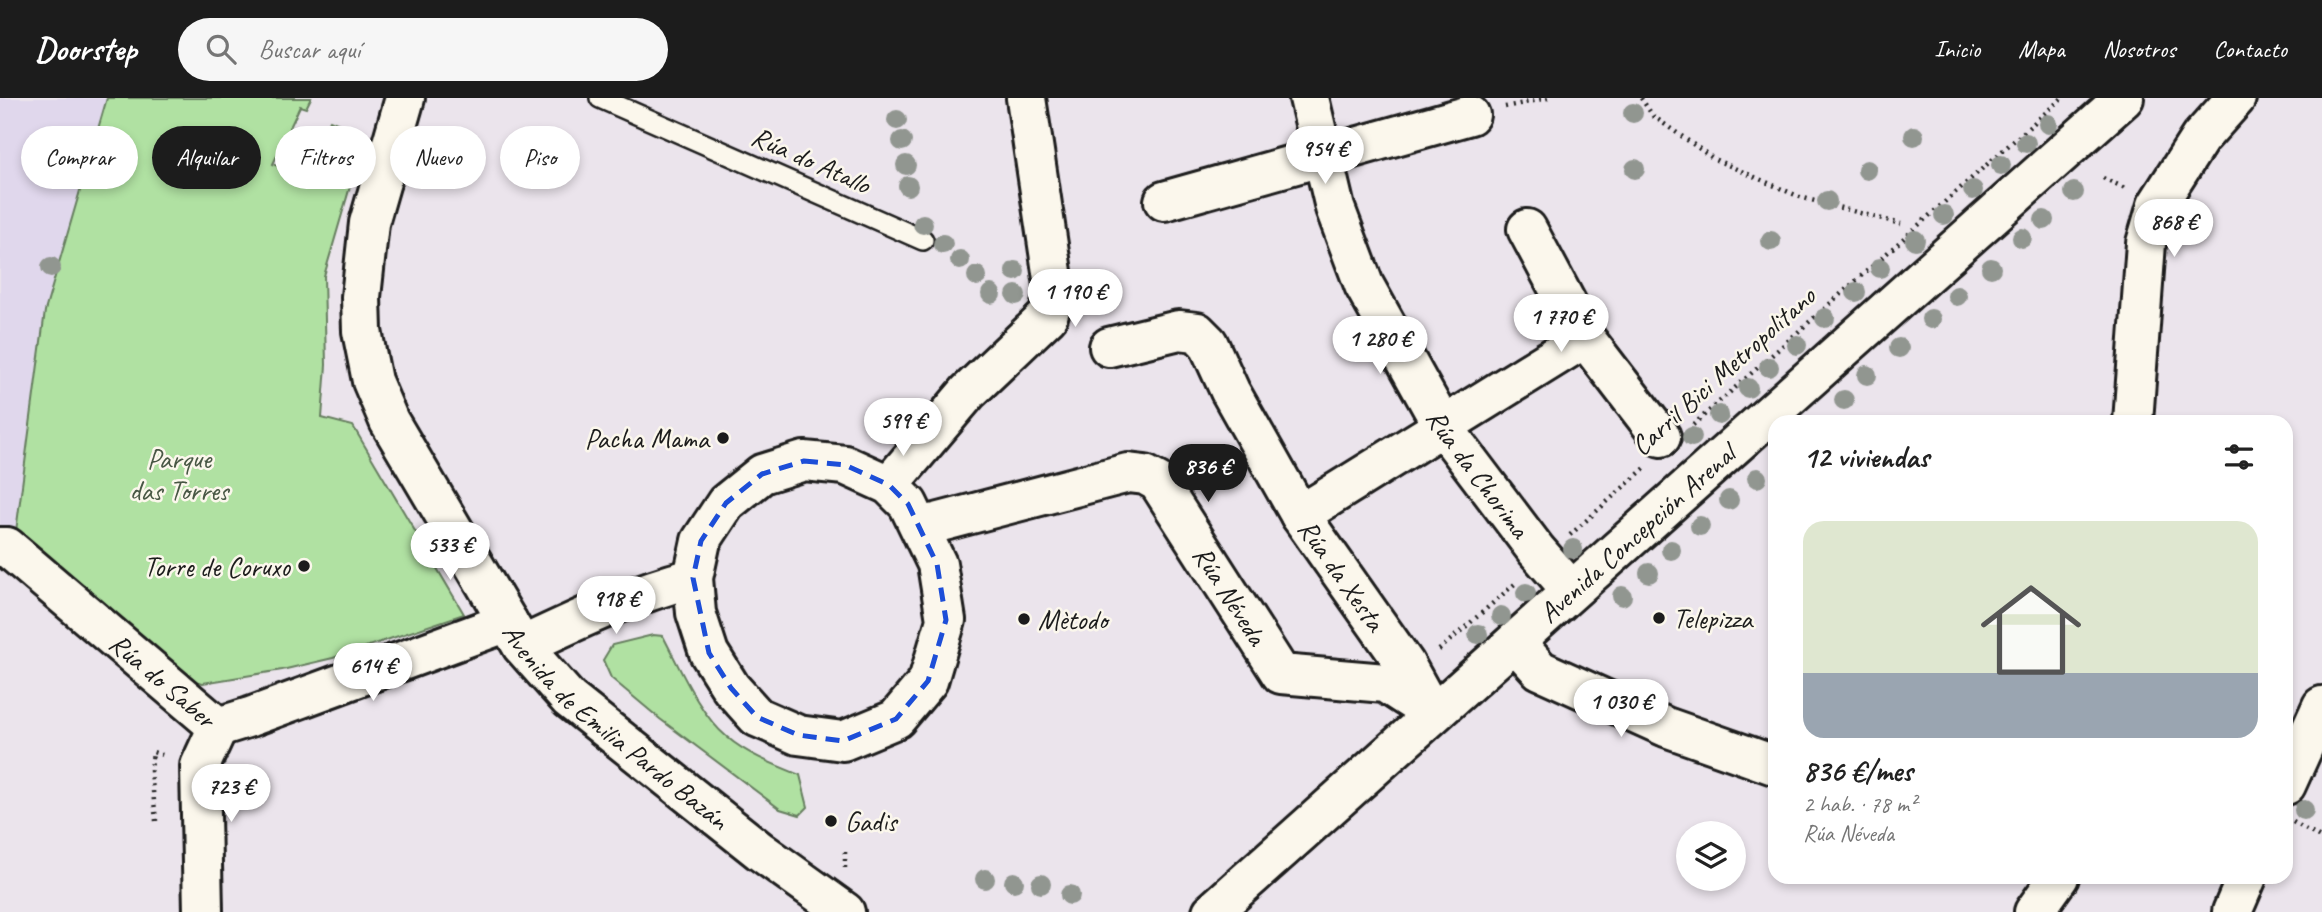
<!DOCTYPE html>
<html lang="es">
<head>
<meta charset="utf-8">
<style>
	:root { --surface:#fff; --page:#f6f6f6; --text:#222; --muted:#767676; --line:#e0e0e0; --accent:#1c1c1c }
	body { margin:0; font-family:Caveat,sans-serif; background:var(--page); color:var(--text); height:100vh; display:flex; flex-direction:column; font-size:26px; white-space:nowrap }
	* { box-sizing:border-box; margin:0 }
	p { font-size:23px; color:var(--muted) }
	.icon { flex:none; width:38px; height:38px; fill:none; stroke:currentColor; stroke-width:2; stroke-linecap:round; stroke-linejoin:round }
	.map { position:relative; flex:1; overflow:hidden }
	.details { position:absolute; left:1768px; top:317px; width:525px; height:469px; display:flex; flex-direction:column; background:var(--surface); border-radius:21px; box-shadow:0 4px 10px #0003 }
	.details>* { flex:none }
	.top-card { position:absolute; left:21px; top:28px; width:665px; height:63px; display:flex; gap:14px }
	.controls { position:absolute; left:1676px; top:723px; display:grid; gap:14px }
	.controls a { display:grid; place-items:center; width:70px; height:70px; border-radius:50%; background:var(--surface); box-shadow:0 4px 10px #0003; font-size:35px }
	.price { position:absolute; translate:-50% -60px; padding:0 16px; border-radius:24px; background:#fff; color:#222; font-size:23px; line-height:46px; filter:drop-shadow(0 2px 4px #0008) }
	.price::after { content:''; position:absolute; left:50%; top:42px; width:21px; height:16px; margin-left:-10px; background:inherit; clip-path:polygon(0 0,100% 0,50% 100%) }
	.price.active { background:var(--accent); color:#fff }
	ul { padding:0; list-style:none }
	li { display:grid; align-content:center; gap:14px; height:371px; padding:0 35px }
	li+li { border-top:2px solid var(--line) }
	li span { display:grid; place-items:center; height:217px; border-radius:21px; color:#555 }
	li>.icon { margin-inline-start:auto }
	span .icon { width:126px; height:126px; fill:#fffc; stroke-width:1 }
	li b { font-size:30px }
	h2 { display:flex; justify-content:space-between; align-items:center; height:84px; padding:0 35px; font-size:30px }
	.chip { padding:0 24px; border-radius:32px; background:var(--surface); box-shadow:0 4px 10px #0003; font-size:24px; line-height:63px }
	.chip.active { background:var(--accent); color:#fff }
	header { display:flex; align-items:center; gap:42px; box-sizing:border-box; height:98px; padding:0 35px; background:var(--accent); color:#fff }
	header strong { font-size:33px }
	nav { display:flex; gap:38px; margin-inline-start:auto; font-size:24px }
	.search { width:490px; height:63px; background:var(--page); display:flex; align-items:center; gap:18px; box-sizing:border-box; padding:0 24px; border-radius:38px; color:var(--muted); font-size:26px }
	.map>svg:first-child { display:block }
	.built { fill:#e0d7ec }
	.green { fill:#b0e1a2; stroke:#667e5f; stroke-width:2 }
	.lines { fill:none; stroke-linecap:round; stroke-linejoin:round }
	.service-casing { stroke:#1c1c1c; stroke-width:24 }
	.minor-casing { stroke:#1c1c1c; stroke-width:44 }
	.tertiary-casing { stroke:#1c1c1c; stroke-width:44 }
	.secondary-casing { stroke:#1c1c1c; stroke-width:44 }
	.path { stroke:#1c1c1c; stroke-width:4.5; stroke-dasharray:2 5; stroke-linecap:butt }
	.service { stroke:#fbf7ec; stroke-width:19 }
	.minor { stroke:#fbf7ec; stroke-width:38 }
	.tertiary { stroke:#fbf7ec; stroke-width:38 }
	.secondary { stroke:#fbf7ec; stroke-width:38 }
	.tree { fill:#919690 }
	.marked { fill:none; stroke:#1d4ed8; stroke-width:5; stroke-dasharray:14 9; stroke-linejoin:round }
	.poi-dot { fill:#1c1c1c; stroke:#fbf7ec; stroke-width:2.5 }
	.labels { text-anchor:middle; dominant-baseline:central; stroke-width:5; stroke-linejoin:round; paint-order:stroke }
	.street-label { font-size:28px; fill:#1c1c1c; stroke:#fbf7ec }
	.poi-label { font-size:28px; fill:#1c1c1c; stroke:#fbf7ec; text-anchor:start }
	.park-label { font-size:28px; fill:#485744; stroke:#fbf7ec }
</style>
</head>
<body>
<header>
<strong>Doorstep</strong>
<div class="search"><svg class="icon" aria-label="search" viewBox="0 0 24 24"><circle cx="10" cy="10" r="6"/><path d="M15 15l6 6"/></svg>Buscar aquí</div>
<nav><a>Inicio</a><a>Mapa</a><a>Nosotros</a><a>Contacto</a></nav>
</header>
<div class="map">
<svg width="2322" height="814" viewBox="0 0 2322 814">
	<rect width="100%" height="100%" fill="#ebe4ec"/>
	<filter id="ink" filterUnits="userSpaceOnUse"><feTurbulence type="fractalNoise" baseFrequency=".0143" numOctaves="2"/><feDisplacementMap in="SourceGraphic" scale="14" xChannelSelector="R" yChannelSelector="G"/><feConvolveMatrix kernelMatrix="1 2 1 2 8 2 1 2 1" color-interpolation-filters="sRGB"/></filter>
	<g filter="url(#ink)">
		<polygon class="built" points="0,0 107,0 45,213 15,441 0,439"/>
		<g class="green">
			<polygon points="107,0 311,0 306,10 300,8 273,66 303,80 330,22 365,37 324,178 326,267 322,320 353,328 464,516 333,560 282,572 203,585 167,577 15,441 45,213"/>
			<path d="M653 537 663 538C680 570 699 616 727 639 748 657 775 667 800 677L808 709 800 717 780 711 660 621 611 580 603 562 612 547Z"/>
		</g>
		<g class="lines">
			<g class="service-casing">
				<polyline id="service" points="600,0 923,142"/>
			</g>
			<g class="minor-casing">
				<g id="minor">
					<path id="s1" d="M1309 0 1335 110 1364 187 1443 329 1536 452 1571 492"/>
					<polyline points="1164,103 1470,17"/>
					<polyline points="1527,131 1585,240 1661,339"/>
					<path id="s2" d="M1109 249 1179 232 1197 234 1208 245 1230 293 1300 417 1405 566 1431 613"/>
					<polyline points="2133,324 2146,145 2157,107 2200,40 2236,0"/>
					<polygon points="804,363 845,367 889,387 908,406 937,466 946,522 928,583 896,621 843,643 798,637 757,619 731,590 709,555 696,515 693,480 701,443 726,405 762,376"/>
					<polyline points="889,387 968,294 1048,218 1055,194 1026,0"/>
					<polyline points="1300,417 1585,240"/>
					<path id="s3" d="M921 429 1128 375 1145 377 1158 384 1281 576 1385 585 1433 616"/>
					<path id="s4" d="M0 449H7L218 629"/>
					<polyline points="1515,544 1540,572 1666,629 1774,667"/>
					<path d="M522 548C577 522 634 495 693 480"/>
					<polyline points="218,629 250,619 508,524"/>
					<polyline points="2286,687 2322,608"/>
					<polyline points="203,814 200,668 218,629"/>
					<polyline points="2034,814 2059,779"/>
					<polyline points="2232,814 2247,779"/>
				</g>
			</g>
			<g class="tertiary-casing">
				<g id="tertiary">
					<path id="s5" d="M405 0 369 125 361 199 362 233 372 283 389 323 522 548 569 601 760 753 845 814"/>
				</g>
			</g>
			<g class="secondary-casing">
				<g id="secondary">
					<path id="s6" d="M1212 814 2124 0"/>
				</g>
			</g>
			<g class="path">
				<polyline points="1641,0 1653,18 1714,61 1800,99 1901,126"/>
				<polyline points="1505,9 1548,0"/>
				<polyline points="2103,80 2125,90"/>
				<polyline points="1693,327 2062,0"/>
				<polyline points="1570,437 1645,370"/>
				<polyline points="1439,552 1517,484"/>
				<polyline points="156,723 151,673 153,654 166,658"/>
				<polyline points="2293,724 2322,741"/>
				<polyline points="845,770 845,753"/>
			</g>
			<use href="#service" class="service"/>
			<use href="#minor" class="minor"/>
			<use href="#tertiary" class="tertiary"/>
			<use href="#secondary" class="secondary"/>
		</g>
		<g class="tree">
			<circle cx="1633" cy="15" r="10"/>
			<circle cx="897" cy="22" r="10"/>
			<circle cx="2048" cy="26" r="10"/>
			<circle cx="1914" cy="38" r="10"/>
			<circle cx="902" cy="43" r="10"/>
			<circle cx="2026" cy="45" r="10"/>
			<circle cx="906" cy="67" r="10"/>
			<circle cx="2001" cy="67" r="10"/>
			<circle cx="1635" cy="71" r="10"/>
			<circle cx="1867" cy="72" r="10"/>
			<circle cx="908" cy="88" r="10"/>
			<circle cx="1973" cy="92" r="10"/>
			<circle cx="2074" cy="94" r="10"/>
			<circle cx="1827" cy="103" r="10"/>
			<circle cx="1944" cy="117" r="10"/>
			<circle cx="2044" cy="122" r="10"/>
			<circle cx="923" cy="126" r="10"/>
			<circle cx="2022" cy="140" r="10"/>
			<circle cx="1915" cy="142" r="10"/>
			<circle cx="1771" cy="143" r="10"/>
			<circle cx="943" cy="146" r="10"/>
			<circle cx="960" cy="162" r="10"/>
			<circle cx="51" cy="169" r="10"/>
			<circle cx="1880" cy="170" r="10"/>
			<circle cx="1991" cy="170" r="10"/>
			<circle cx="1015" cy="173" r="10"/>
			<circle cx="977" cy="178" r="10"/>
			<circle cx="1856" cy="194" r="10"/>
			<circle cx="991" cy="196" r="10"/>
			<circle cx="1016" cy="197" r="10"/>
			<circle cx="1957" cy="198" r="10"/>
			<circle cx="1825" cy="220" r="10"/>
			<circle cx="1931" cy="221" r="10"/>
			<circle cx="1797" cy="247" r="10"/>
			<circle cx="1899" cy="250" r="10"/>
			<circle cx="1769" cy="269" r="10"/>
			<circle cx="1867" cy="277" r="10"/>
			<circle cx="1748" cy="290" r="10"/>
			<circle cx="1844" cy="302" r="10"/>
			<circle cx="1719" cy="317" r="10"/>
			<circle cx="1692" cy="339" r="10"/>
			<circle cx="1757" cy="380" r="10"/>
			<circle cx="1729" cy="402" r="10"/>
			<circle cx="1700" cy="428" r="10"/>
			<circle cx="1573" cy="451" r="10"/>
			<circle cx="1671" cy="452" r="10"/>
			<circle cx="1649" cy="475" r="10"/>
			<circle cx="1526" cy="495" r="10"/>
			<circle cx="1622" cy="498" r="10"/>
			<circle cx="1501" cy="518" r="10"/>
			<circle cx="1478" cy="536" r="10"/>
			<circle cx="2304" cy="712" r="10"/>
			<circle cx="985" cy="781" r="10"/>
			<circle cx="1014" cy="784" r="10"/>
			<circle cx="1041" cy="786" r="10"/>
			<circle cx="1070" cy="797" r="10"/>
		</g>
	</g>
	<path class="marked" d="M804 363 845 367 889 387 908 406 937 466 946 522 928 583 896 621 843 643 798 637 757 619 731 590 709 555 693 480 701 443 726 405 762 376Z"/>
	<g class="poi-dot">
		<circle cx="723" cy="340" r="7"/>
		<circle cx="304" cy="468" r="7"/>
		<circle cx="1659" cy="520" r="7"/>
		<circle cx="1024" cy="521" r="7"/>
		<circle cx="831" cy="723" r="7"/>
	</g>
	<g class="labels">
		<g class="street-label">
			<text transform="translate(811 62) rotate(24)">Rúa do Atallo</text>
			<text transform="translate(1723 273) rotate(-42)">Carril Bici Metropolitano</text>
			<text stroke="none"><textPath href="#s1" startOffset="416">Rúa da Chorima</textPath></text>
			<text stroke="none"><textPath href="#s6" startOffset="569">Avenida Concepción Arenal</textPath></text>
			<text stroke="none"><textPath href="#s2" startOffset="374">Rúa da Xesta</textPath></text>
			<text stroke="none"><textPath href="#s3" startOffset="380">Rúa Néveda</textPath></text>
			<text stroke="none"><textPath href="#s4" startOffset="212">Rúa do Saber</textPath></text>
			<text stroke="none"><textPath href="#s5" startOffset="718">Avenida de Emilia Pardo Bazán</textPath></text>
		</g>
		<g class="poi-label">
			<text x="709" y="340" text-anchor="end">Pacha Mama</text>
			<text x="290" y="468" text-anchor="end">Torre de Coruxo</text>
			<text x="1673" y="520">Telepizza</text>
			<text x="1038" y="521">Mètodo</text>
			<text x="845" y="723">Gadis</text>
		</g>
		<g class="park-label">
			<text x="179" y="360">Parque<tspan x="179" dy="32">das Torres</tspan></text>
		</g>
	</g>
</svg>
<div class="controls">
<a><svg class="icon" aria-label="layers" viewBox="0 0 24 24"><path d="M12 4l9 5-9 5-9-5zM3 14l9 5 9-5"/></svg></a>
</div>
<b class="price" style="left:1325px;top:88px">954 €</b>
<b class="price" style="left:2174px;top:161px">868 €</b>
<b class="price" style="left:1075px;top:231px">1 190 €</b>
<b class="price" style="left:1561px;top:256px">1 770 €</b>
<b class="price" style="left:1380px;top:278px">1 280 €</b>
<b class="price" style="left:903px;top:360px">599 €</b>
<b class="price active" style="left:1208px;top:406px">836 €</b>
<b class="price" style="left:450px;top:484px">533 €</b>
<b class="price" style="left:616px;top:538px">918 €</b>
<b class="price" style="left:373px;top:605px">614 €</b>
<b class="price" style="left:1621px;top:641px">1 030 €</b>
<b class="price" style="left:231px;top:726px">723 €</b>
<div class="top-card">
<a class="chip">Comprar</a>
<a class="chip active">Alquilar</a>
<a class="chip">Filtros</a>
<a class="chip">Nuevo</a>
<a class="chip">Piso</a>
</div>
<section class="details">
<h2>12 viviendas<svg class="icon" aria-label="filters" viewBox="0 0 24 24"><path d="M4 7h16M4 17h16"/><circle cx="9" cy="7" r="2"/><circle cx="15" cy="17" r="2"/></svg></h2>
<ul>
<li><span style="background:linear-gradient(#dfe7d0 70%,#9aa5b1 0)"><svg class="icon" aria-label="home" viewBox="0 0 24 24"><path d="M3 11l9-7 9 7M6 9v11h12V9"/></svg></span><div><b>836 €/mes</b><p>2 hab. · 78 m²</p><p>Rúa Néveda</p></div></li>
</ul>
</section>
</div>
</body>
</html>
